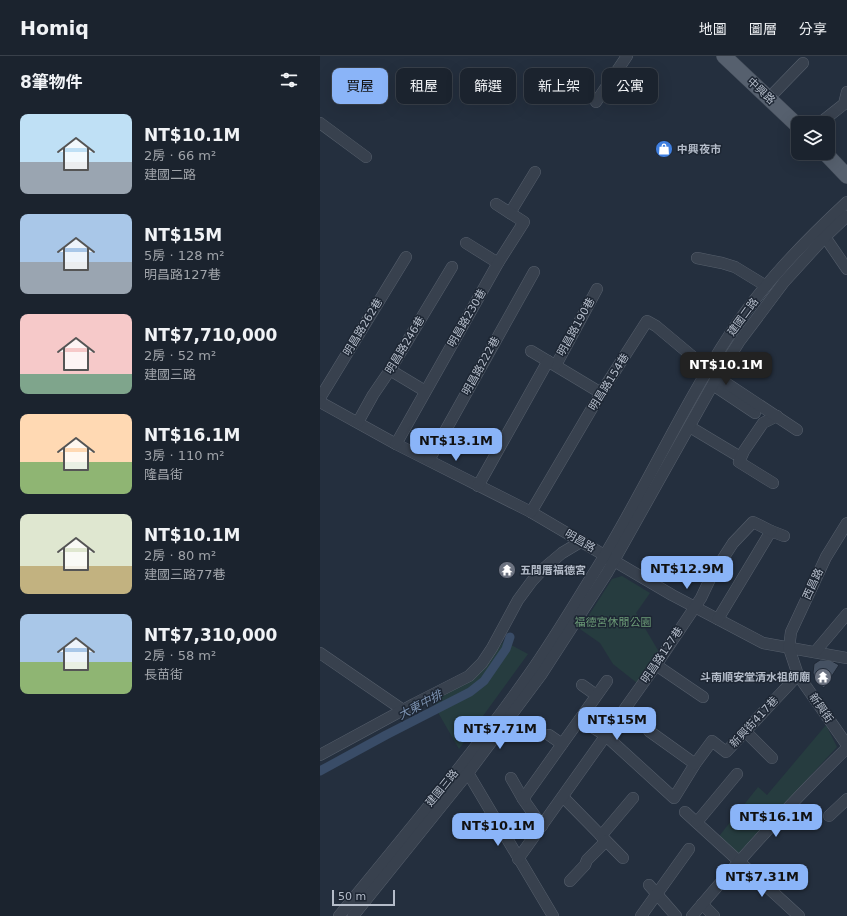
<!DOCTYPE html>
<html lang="zh-TW">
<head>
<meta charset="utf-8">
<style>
	:root { --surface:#1b232e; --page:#242b36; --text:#f1f3f6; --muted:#a0a4aa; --line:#39404a; --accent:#8ab4f8 }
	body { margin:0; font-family:"DejaVu Sans","Noto Sans TC",sans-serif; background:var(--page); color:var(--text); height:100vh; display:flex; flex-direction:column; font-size:15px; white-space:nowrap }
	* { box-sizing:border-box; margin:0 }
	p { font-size:13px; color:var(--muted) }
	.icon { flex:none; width:22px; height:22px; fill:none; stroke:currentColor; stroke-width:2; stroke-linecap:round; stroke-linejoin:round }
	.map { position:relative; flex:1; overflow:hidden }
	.panel { display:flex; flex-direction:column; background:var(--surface); width:320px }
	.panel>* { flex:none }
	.hud { position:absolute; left:12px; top:12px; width:380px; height:36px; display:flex; gap:8px }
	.fabs { position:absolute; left:471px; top:60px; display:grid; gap:8px }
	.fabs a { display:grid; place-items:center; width:44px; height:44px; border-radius:8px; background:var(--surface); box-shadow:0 4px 16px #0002,0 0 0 1px var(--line); font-size:20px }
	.scale { position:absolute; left:12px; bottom:10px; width:63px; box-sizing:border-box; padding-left:4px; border:2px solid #b4bcc9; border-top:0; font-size:11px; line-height:14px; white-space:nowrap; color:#b4bcc9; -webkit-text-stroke:3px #1d2633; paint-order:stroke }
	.price { position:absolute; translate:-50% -34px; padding:0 9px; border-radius:8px; background:var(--accent); color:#111; font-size:13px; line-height:26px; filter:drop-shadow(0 1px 2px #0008) }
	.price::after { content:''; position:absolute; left:50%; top:24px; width:12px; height:9px; margin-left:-6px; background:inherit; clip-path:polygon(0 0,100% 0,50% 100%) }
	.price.selected { background:#222; color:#fff }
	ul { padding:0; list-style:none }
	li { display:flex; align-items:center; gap:12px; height:100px; padding:0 20px }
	li span { display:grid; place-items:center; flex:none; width:112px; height:80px; border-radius:8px; color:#555 }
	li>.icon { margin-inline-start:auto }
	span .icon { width:48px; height:48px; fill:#fffc; stroke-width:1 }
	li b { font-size:17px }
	h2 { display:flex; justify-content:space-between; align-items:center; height:48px; padding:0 20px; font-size:17px }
	.tag { padding:0 14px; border-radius:8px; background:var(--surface); box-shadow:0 4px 16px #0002,0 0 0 1px var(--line); font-size:14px; line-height:36px }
	.tag.selected { background:var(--accent); color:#111 }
	header { display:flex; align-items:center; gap:24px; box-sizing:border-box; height:56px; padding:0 20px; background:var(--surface); border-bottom:1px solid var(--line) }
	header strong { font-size:19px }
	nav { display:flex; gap:22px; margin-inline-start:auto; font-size:14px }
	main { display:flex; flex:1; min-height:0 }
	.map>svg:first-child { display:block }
	.green { fill:#263c3f }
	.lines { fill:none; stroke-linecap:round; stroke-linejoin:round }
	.canal { stroke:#394c67; stroke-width:9 }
	.building { fill:#455162; stroke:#1f2835 }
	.minor-casing { stroke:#565f6c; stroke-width:12 }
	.major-casing { stroke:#414a57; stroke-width:16 }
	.minor { stroke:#38414e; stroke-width:11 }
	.major { stroke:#56606e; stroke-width:15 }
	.labels { text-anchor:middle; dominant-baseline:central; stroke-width:3; stroke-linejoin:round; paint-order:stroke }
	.street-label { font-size:11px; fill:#b4bcc9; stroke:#1d2633 }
	.poi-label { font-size:11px; font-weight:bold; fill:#b4bcc9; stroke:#1d2633; text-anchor:start }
	.park-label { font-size:11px; fill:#6b9a76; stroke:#1d2633 }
	.water-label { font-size:12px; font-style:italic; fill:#7c92b1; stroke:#1d2633 }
</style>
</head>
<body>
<header>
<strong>Homiq</strong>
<nav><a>地圖</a><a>圖層</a><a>分享</a></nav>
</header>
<main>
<section class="panel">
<h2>8筆物件<svg class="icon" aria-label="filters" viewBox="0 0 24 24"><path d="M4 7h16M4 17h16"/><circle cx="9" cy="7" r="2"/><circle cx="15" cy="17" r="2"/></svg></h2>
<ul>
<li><span style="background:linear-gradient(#bfe0f5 60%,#9aa5b1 0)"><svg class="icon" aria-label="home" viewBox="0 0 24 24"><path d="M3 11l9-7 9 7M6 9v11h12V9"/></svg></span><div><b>NT$10.1M</b><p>2房 · 66 m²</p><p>建國二路</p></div></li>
<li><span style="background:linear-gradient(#a9c7e8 60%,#9aa5b1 0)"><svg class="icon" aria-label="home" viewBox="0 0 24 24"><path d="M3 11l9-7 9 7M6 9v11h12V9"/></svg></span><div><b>NT$15M</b><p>5房 · 128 m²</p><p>明昌路127巷</p></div></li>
<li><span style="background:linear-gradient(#f6c9c9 75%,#7fa58c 0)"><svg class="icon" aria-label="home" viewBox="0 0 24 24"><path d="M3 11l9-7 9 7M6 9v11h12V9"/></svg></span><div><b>NT$7,710,000</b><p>2房 · 52 m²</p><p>建國三路</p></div></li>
<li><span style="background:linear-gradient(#ffd9b3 60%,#8fb573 0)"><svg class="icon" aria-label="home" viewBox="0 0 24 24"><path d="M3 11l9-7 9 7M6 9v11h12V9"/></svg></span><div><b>NT$16.1M</b><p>3房 · 110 m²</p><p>隆昌街</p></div></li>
<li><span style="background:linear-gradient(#dfe7d0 65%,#c2b280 0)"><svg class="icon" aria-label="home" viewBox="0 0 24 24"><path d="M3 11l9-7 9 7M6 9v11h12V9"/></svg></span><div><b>NT$10.1M</b><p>2房 · 80 m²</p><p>建國三路77巷</p></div></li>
<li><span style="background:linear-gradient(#a9c7e8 60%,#8fb573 0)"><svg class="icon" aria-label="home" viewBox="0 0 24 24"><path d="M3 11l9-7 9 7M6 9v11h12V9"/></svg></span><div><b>NT$7,310,000</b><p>2房 · 58 m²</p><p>長苗街</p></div></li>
</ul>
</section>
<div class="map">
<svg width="527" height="860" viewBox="0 0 527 860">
	<rect width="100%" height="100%" fill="#242f3e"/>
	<g class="green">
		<polygon points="302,520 330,537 316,557 339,596 317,627 293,608 280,587 260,573 292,523"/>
		<polygon points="184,585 208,598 139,693 112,646 155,622"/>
		<polygon points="506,669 517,691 414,802 396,784 438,731 447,739"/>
	</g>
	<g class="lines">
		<polyline class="canal" points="0,715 66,679 150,636 164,625 186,593 190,581"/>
	</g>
	<polygon class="building" points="500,604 510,604 519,609 504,632 496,626 493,617 494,608"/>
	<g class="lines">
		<g class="minor-casing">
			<g id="minor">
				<polyline points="449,42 483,7"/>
				<polyline points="276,46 307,0"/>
				<polyline points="0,67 46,101"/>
				<polyline points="500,67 524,48 527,36"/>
				<polyline points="190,157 215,116"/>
				<polyline points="505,181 527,213"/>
				<polyline points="146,187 178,207"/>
				<polyline points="377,202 402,207 415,211 446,230"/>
				<polyline points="211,295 281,337"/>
				<polyline points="236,309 277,233"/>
				<polyline points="70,314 105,335"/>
				<polyline points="393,329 435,357"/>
				<polyline points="0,342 86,201"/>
				<polyline points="0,346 76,388 211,456 352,539 443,587 527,602"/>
				<polyline points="38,366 53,339 70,314 132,211"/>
				<polyline points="370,371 415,398"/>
				<polyline points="76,388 178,207 204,166 176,148"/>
				<polyline points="109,404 214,216"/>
				<polyline points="453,427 419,406 424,395 443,367 457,360"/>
				<polyline points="158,430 228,305"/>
				<polyline points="211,456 281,337 327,265 336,270 397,321 477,374"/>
				<polyline points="527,467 506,501 471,576 469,592 478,619 527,689"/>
				<polyline points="398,563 451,475 464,480"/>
				<polyline points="495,596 527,558"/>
				<polyline points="0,597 83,654"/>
				<polyline points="336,609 383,641"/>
				<polyline points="262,629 276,639"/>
				<polyline points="260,663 286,680 354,742 375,708 392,685 406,696 478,619"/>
				<polyline points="329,675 375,708"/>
				<polyline points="425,675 452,702"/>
				<polyline points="229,679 242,688"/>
				<polyline points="0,699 94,648 149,620 162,607 172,592 198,544 212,525 223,513 242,497 262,485"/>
				<polyline points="144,712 148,717 233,860"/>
				<polyline points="191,722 203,743 222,770"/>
				<polyline points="243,741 303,802"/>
				<polyline points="203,743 287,625"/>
				<polyline points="365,756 479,860"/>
				<polyline points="509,760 527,743"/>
				<polyline points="377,766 417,718"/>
				<polyline points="281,780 313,742"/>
				<polyline points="198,803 336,609 381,542 391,521 413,487 433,466 451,475"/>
				<polyline points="250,825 265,809 267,804 286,785"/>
				<polyline points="329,829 356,860"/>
				<polyline points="382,848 394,860"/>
				<path d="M19 860C84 780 151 701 210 617 234 583 255 547 277 512 324 436 361 353 410 278 443 228 484 186 527 146"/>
				<polyline points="33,860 148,717 221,619 287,517 397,321 419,286 464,226 505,181 527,160"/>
				<polyline points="321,860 369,793"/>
				<path d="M372 860C421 802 472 745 527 692"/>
			</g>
		</g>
		<g class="major-casing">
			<g id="major">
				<polyline points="404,0 478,70"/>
				<polyline points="505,97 527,120"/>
			</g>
		</g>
		<use href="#minor" class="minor"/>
		<use href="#major" class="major"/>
	</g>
	<defs>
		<g id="shop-disc" transform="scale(0.9)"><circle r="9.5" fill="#3f7fe0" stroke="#1d2633"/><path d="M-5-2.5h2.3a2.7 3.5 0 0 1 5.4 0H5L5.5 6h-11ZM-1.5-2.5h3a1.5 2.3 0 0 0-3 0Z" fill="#fff"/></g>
		<g id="temple-disc" transform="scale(0.9)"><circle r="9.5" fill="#6b7280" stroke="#1d2633"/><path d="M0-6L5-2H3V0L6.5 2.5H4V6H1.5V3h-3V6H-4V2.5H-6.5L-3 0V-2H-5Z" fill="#fff"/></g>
	</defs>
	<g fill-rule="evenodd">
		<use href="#shop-disc" x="344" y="93"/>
		<use href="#temple-disc" x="187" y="514"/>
		<use href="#temple-disc" x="503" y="621"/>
	</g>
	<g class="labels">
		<g class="street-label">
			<text transform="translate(441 35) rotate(43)">中興路</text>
			<text transform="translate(423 261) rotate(-54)">建國二路</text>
			<text transform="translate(147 262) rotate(-60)">明昌路230巷</text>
			<text transform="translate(43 271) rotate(-59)">明昌路262巷</text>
			<text transform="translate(256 271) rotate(-61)">明昌路190巷</text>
			<text transform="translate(85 289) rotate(-59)">明昌路246巷</text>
			<text transform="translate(161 310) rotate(-61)">明昌路222巷</text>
			<text transform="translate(289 326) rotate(-58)">明昌路154巷</text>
			<text transform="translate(260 485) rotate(30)">明昌路</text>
			<text transform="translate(493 528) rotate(-65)">西昌路</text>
			<text transform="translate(342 599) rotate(-56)">明昌路127巷</text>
			<text transform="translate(501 652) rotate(55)">新興街</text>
			<text transform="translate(434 666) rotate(-47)">新興街417巷</text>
			<text transform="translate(122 732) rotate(-51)">建國三路</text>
		</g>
		<g class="poi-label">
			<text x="357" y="93">中興夜市</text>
			<text x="200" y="514">五間厝福德宮</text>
			<text x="490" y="621" text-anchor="end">斗南順安堂清水祖師廟</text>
		</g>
		<g class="park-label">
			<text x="293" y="566">福德宮休閒公園</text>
		</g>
		<g class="water-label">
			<text transform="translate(100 649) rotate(-28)">大東中排</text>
		</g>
	</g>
</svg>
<div class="fabs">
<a><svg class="icon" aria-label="layers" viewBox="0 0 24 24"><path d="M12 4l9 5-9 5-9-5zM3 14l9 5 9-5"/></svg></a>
</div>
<div class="scale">50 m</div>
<b class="price selected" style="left:406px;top:330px">NT$10.1M</b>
<b class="price" style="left:136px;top:406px">NT$13.1M</b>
<b class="price" style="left:367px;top:534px">NT$12.9M</b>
<b class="price" style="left:297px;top:685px">NT$15M</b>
<b class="price" style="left:180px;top:694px">NT$7.71M</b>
<b class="price" style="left:456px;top:782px">NT$16.1M</b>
<b class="price" style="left:178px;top:791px">NT$10.1M</b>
<b class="price" style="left:442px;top:842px">NT$7.31M</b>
<div class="hud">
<a class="tag selected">買屋</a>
<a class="tag">租屋</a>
<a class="tag">篩選</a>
<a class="tag">新上架</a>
<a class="tag">公寓</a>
</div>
</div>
</main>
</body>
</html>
